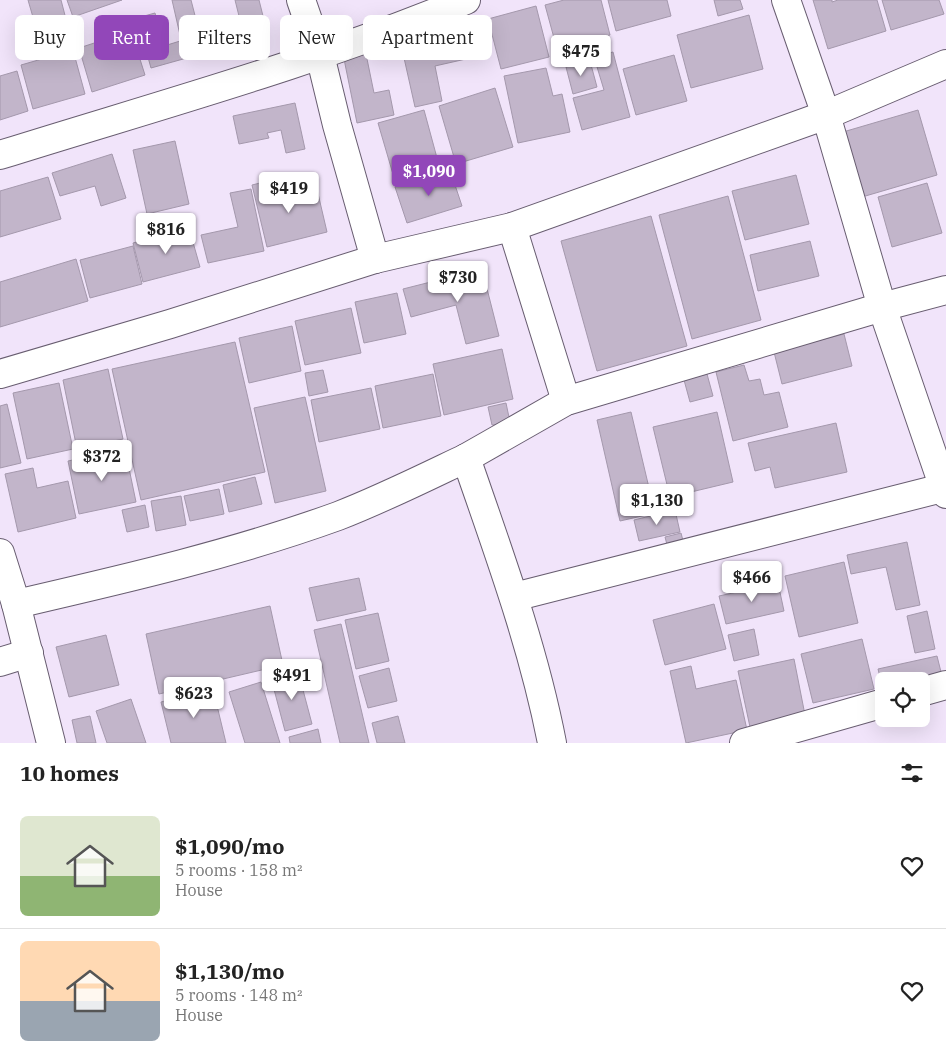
<!DOCTYPE html>
<html lang="en">
<head>
<meta charset="utf-8">
<style>
	:root { --surface:#fff; --page:#f6f6f6; --text:#222; --muted:#767676; --line:#e0e0e0; --accent:#9247b9 }
	body { margin:0; font-family:"IBM Plex Serif",serif; background:var(--page); color:var(--text); height:100vh; display:flex; flex-direction:column; font-size:19px; white-space:nowrap }
	* { box-sizing:border-box; margin:0 }
	p { font-size:16px; color:var(--muted) }
	.icon { flex:none; width:28px; height:28px; fill:none; stroke:currentColor; stroke-width:2; stroke-linecap:round; stroke-linejoin:round }
	.map { position:relative; height:743px; overflow:hidden }
	.side { display:flex; flex-direction:column; background:var(--surface); flex:1 }
	.side>* { flex:none }
	.banner { position:absolute; left:15px; top:15px; width:500px; height:45px; display:flex; gap:10px }
	.fabs { position:absolute; left:875px; top:672px; display:grid; gap:10px }
	.fabs a { display:grid; place-items:center; width:55px; height:55px; border-radius:8px; background:var(--surface); box-shadow:0 5px 20px #0002; font-size:25px }
	.price { position:absolute; translate:-50% -42px; padding:0 11px; border-radius:5px; background:#fff; color:#222; font-size:16px; line-height:32px; filter:drop-shadow(0 1px 2px #0008) }
	.price::after { content:''; position:absolute; left:50%; top:30px; width:15px; height:11px; margin-left:-8px; background:inherit; clip-path:polygon(0 0,100% 0,50% 100%) }
	.price.selected { background:var(--accent); color:#fff }
	ul { padding:0; list-style:none }
	li { display:flex; align-items:center; gap:15px; height:125px; padding:0 20px }
	li+li { border-top:1px solid var(--line) }
	li span { display:grid; place-items:center; flex:none; width:140px; height:100px; border-radius:8px; color:#555 }
	li>.icon { margin-inline-start:auto }
	span .icon { width:60px; height:60px; fill:#fffc; stroke-width:1 }
	li b { font-size:21px }
	h2 { display:flex; justify-content:space-between; align-items:center; height:60px; padding:0 20px; font-size:21px }
	.pill { padding:0 18px; border-radius:8px; background:var(--surface); box-shadow:0 5px 20px #0002; font-size:18px; line-height:45px }
	.pill.selected { background:var(--accent); color:#fff }
	.map>svg:first-child { display:block }
	.building { fill:#c2b5ca; stroke:#a498ac }
	.lines { fill:none; stroke-linecap:round; stroke-linejoin:round }
	.minor-casing { stroke:#685d70; stroke-width:30 }
	.minor { stroke:#fff; stroke-width:28 }
</style>
</head>
<body>
<div class="map">
<svg width="946" height="743" viewBox="0 0 946 743">
	<rect width="100%" height="100%" fill="#f1e4fa"/>
	<g class="building">
		<polygon points="28,0 61,0 67,23 37,31"/>
		<polygon points="67,0 122,0 73,17"/>
		<polygon points="172,0 191,0 199,31 180,35"/>
		<polygon points="235,0 259,0 268,36 212,50 206,29 240,20"/>
		<polygon points="564,0 601,0 610,35 557,49 545,5"/>
		<polygon points="608,0 667,0 671,16 616,31"/>
		<polygon points="714,0 740,0 743,9 718,16"/>
		<polygon points="813,0 832,0 832,2 838,0 877,0 886,31 828,49"/>
		<polygon points="882,0 939,0 944,14 891,30"/>
		<polygon points="536,6 549,57 501,69 488,19"/>
		<polygon points="155,13 164,46 196,36 201,54 151,68 137,18"/>
		<polygon points="749,15 763,69 691,88 677,35"/>
		<polygon points="481,22 488,54 435,66 442,101 415,107 400,40"/>
		<polygon points="131,31 145,75 92,92 79,48"/>
		<polygon points="73,50 85,94 33,109 21,65"/>
		<polygon points="613,52 630,117 582,130 573,98 604,90 594,57"/>
		<polygon points="366,54 374,93 389,90 394,115 357,123 344,59"/>
		<polygon points="674,55 687,101 636,115 623,69"/>
		<polygon points="590,61 597,87 573,94 566,67"/>
		<polygon points="546,68 553,96 562,94 570,132 518,143 504,76"/>
		<polygon points="17,71 28,111 0,120 0,76"/>
		<polygon points="495,88 513,147 456,164 439,106"/>
		<polygon points="295,103 305,149 286,153 281,130 267,133 269,138 239,144 233,116"/>
		<polygon points="424,110 440,169 395,181 378,123"/>
		<polygon points="918,110 937,175 862,197 843,132"/>
		<polygon points="175,141 189,204 147,214 133,150"/>
		<polygon points="112,154 126,198 101,206 95,186 60,196 52,173"/>
		<polygon points="450,170 462,206 407,223 395,187"/>
		<polygon points="796,175 809,224 745,240 732,191"/>
		<polygon points="48,177 61,219 0,237 0,191"/>
		<polygon points="268,181 272,195 316,185 327,232 267,247 252,185"/>
		<polygon points="927,183 942,233 892,247 878,197"/>
		<polygon points="251,189 264,251 208,263 201,235 238,227 230,193"/>
		<polygon points="728,196 761,320 692,339 659,215"/>
		<polygon points="651,216 687,346 597,371 561,241"/>
		<polygon points="189,228 200,267 143,282 133,243"/>
		<polygon points="810,241 819,276 758,291 750,255"/>
		<polygon points="133,246 142,284 90,298 80,260"/>
		<polygon points="76,259 88,301 0,327 0,282"/>
		<polygon points="482,269 499,336 466,344 456,305 411,317 403,289"/>
		<polygon points="397,293 406,334 364,343 355,302"/>
		<polygon points="351,308 361,353 305,365 295,321"/>
		<polygon points="292,326 301,371 249,383 239,338"/>
		<polygon points="844,334 852,366 782,384 774,352"/>
		<polygon points="235,342 265,472 141,500 112,369"/>
		<polygon points="502,349 513,399 444,415 433,364"/>
		<polygon points="744,365 749,381 760,379 764,395 779,392 788,427 733,441 716,372"/>
		<polygon points="108,369 123,439 77,449 63,380"/>
		<polygon points="323,370 328,392 309,396 305,373"/>
		<polygon points="433,374 441,416 383,428 375,386"/>
		<polygon points="707,374 713,396 690,402 684,380"/>
		<polygon points="59,383 73,449 27,459 13,393"/>
		<polygon points="371,388 380,429 319,442 311,400"/>
		<polygon points="305,397 326,491 275,503 254,408"/>
		<polygon points="506,403 510,422 492,425 488,407"/>
		<polygon points="7,404 21,463 0,468 0,406"/>
		<polygon points="631,412 655,513 620,521 597,420"/>
		<polygon points="717,412 733,482 670,497 653,427"/>
		<polygon points="836,423 847,472 775,488 770,467 755,471 748,443"/>
		<polygon points="125,449 136,502 79,514 68,461"/>
		<polygon points="33,468 37,488 68,481 76,518 18,532 5,474"/>
		<polygon points="255,477 262,504 229,512 223,485"/>
		<polygon points="219,489 224,514 190,521 184,496"/>
		<polygon points="181,496 186,525 156,531 151,501"/>
		<polygon points="145,505 149,527 127,532 122,510"/>
		<polygon points="675,510 680,532 639,541 634,520"/>
		<polygon points="681,533 686,552 670,556 665,537"/>
		<polygon points="907,542 920,605 896,610 886,567 851,574 847,555"/>
		<polygon points="844,562 858,623 799,637 785,576"/>
		<polygon points="359,578 366,610 317,621 309,588"/>
		<polygon points="778,583 784,611 726,624 719,596"/>
		<polygon points="714,604 726,649 665,665 653,620"/>
		<polygon points="270,606 283,665 159,694 146,634"/>
		<polygon points="927,611 935,649 915,653 907,616"/>
		<polygon points="378,613 389,661 356,669 345,620"/>
		<polygon points="341,624 369,743 340,743 314,630"/>
		<polygon points="754,629 759,655 734,661 728,635"/>
		<polygon points="106,635 119,685 69,697 56,647"/>
		<polygon points="862,639 874,689 813,703 801,654"/>
		<polygon points="937,656 942,676 919,681 884,681 883,689 878,669"/>
		<polygon points="794,659 805,715 750,727 738,671"/>
		<polygon points="691,666 696,689 736,680 747,730 686,743 670,671"/>
		<polygon points="389,668 397,701 368,708 359,676"/>
		<polygon points="298,671 312,724 285,731 271,678"/>
		<polygon points="261,682 280,743 245,743 229,692"/>
		<polygon points="213,689 226,743 171,743 161,702"/>
		<polygon points="131,699 146,743 107,743 96,711"/>
		<polygon points="90,716 96,743 77,743 72,720"/>
		<polygon points="398,716 405,743 377,743 372,723"/>
		<polygon points="318,729 321,743 290,743 289,737"/>
	</g>
	<g class="lines">
		<g class="minor-casing">
			<g id="minor">
				<polyline points="301,0 320,55 337,125 375,259"/>
				<polyline points="786,0 826,115 882,307 946,494"/>
				<path d="M0 155C156 106 315 63 466 0"/>
				<polyline points="512,227 566,401"/>
				<polyline points="0,374 170,324 375,259 512,227 826,115 946,64"/>
				<polyline points="466,458 566,401 882,307 946,290"/>
				<polyline points="0,553 16,604 51,743"/>
				<polyline points="514,597 946,487"/>
				<path d="M16 604C124 579 233 554 338 516 382 499 424 478 466 458 498 551 533 645 552 743"/>
				<polyline points="0,662 29,653"/>
				<polyline points="921,692 946,685"/>
				<polyline points="744,743 884,703"/>
			</g>
		</g>
		<use href="#minor" class="minor"/>
	</g>
</svg>
<div class="fabs">
<a><svg class="icon" aria-label="locate" viewBox="0 0 24 24"><circle cx="12" cy="12" r="6"/><path d="M12 2v4M12 18v4M2 12h4M18 12h4"/></svg></a>
</div>
<b class="price" style="left:581px;top:77px">$475</b>
<b class="price selected" style="left:429px;top:197px">$1,090</b>
<b class="price" style="left:289px;top:214px">$419</b>
<b class="price" style="left:166px;top:255px">$816</b>
<b class="price" style="left:458px;top:303px">$730</b>
<b class="price" style="left:102px;top:482px">$372</b>
<b class="price" style="left:657px;top:526px">$1,130</b>
<b class="price" style="left:752px;top:603px">$466</b>
<b class="price" style="left:292px;top:701px">$491</b>
<b class="price" style="left:194px;top:719px">$623</b>
<div class="banner">
<a class="pill">Buy</a>
<a class="pill selected">Rent</a>
<a class="pill">Filters</a>
<a class="pill">New</a>
<a class="pill">Apartment</a>
</div>
</div>
<section class="side">
<h2>10 homes<svg class="icon" aria-label="filters" viewBox="0 0 24 24"><path d="M4 7h16M4 17h16"/><circle cx="9" cy="7" r="2"/><circle cx="15" cy="17" r="2"/></svg></h2>
<ul>
<li><span style="background:linear-gradient(#dfe7d0 60%,#8fb573 0)"><svg class="icon" aria-label="home" viewBox="0 0 24 24"><path d="M3 11l9-7 9 7M6 9v11h12V9"/></svg></span><div><b>$1,090/mo</b><p>5 rooms · 158 m²</p><p>House</p></div><svg class="icon" aria-label="heart" viewBox="0 0 24 24"><path d="M12 20l-8-8c-3-5 5-10 8-4 3-6 11-1 8 4z"/></svg></li>
<li><span style="background:linear-gradient(#ffd9b3 60%,#9aa5b1 0)"><svg class="icon" aria-label="home" viewBox="0 0 24 24"><path d="M3 11l9-7 9 7M6 9v11h12V9"/></svg></span><div><b>$1,130/mo</b><p>5 rooms · 148 m²</p><p>House</p></div><svg class="icon" aria-label="heart" viewBox="0 0 24 24"><path d="M12 20l-8-8c-3-5 5-10 8-4 3-6 11-1 8 4z"/></svg></li>
</ul>
</section>
</body>
</html>
